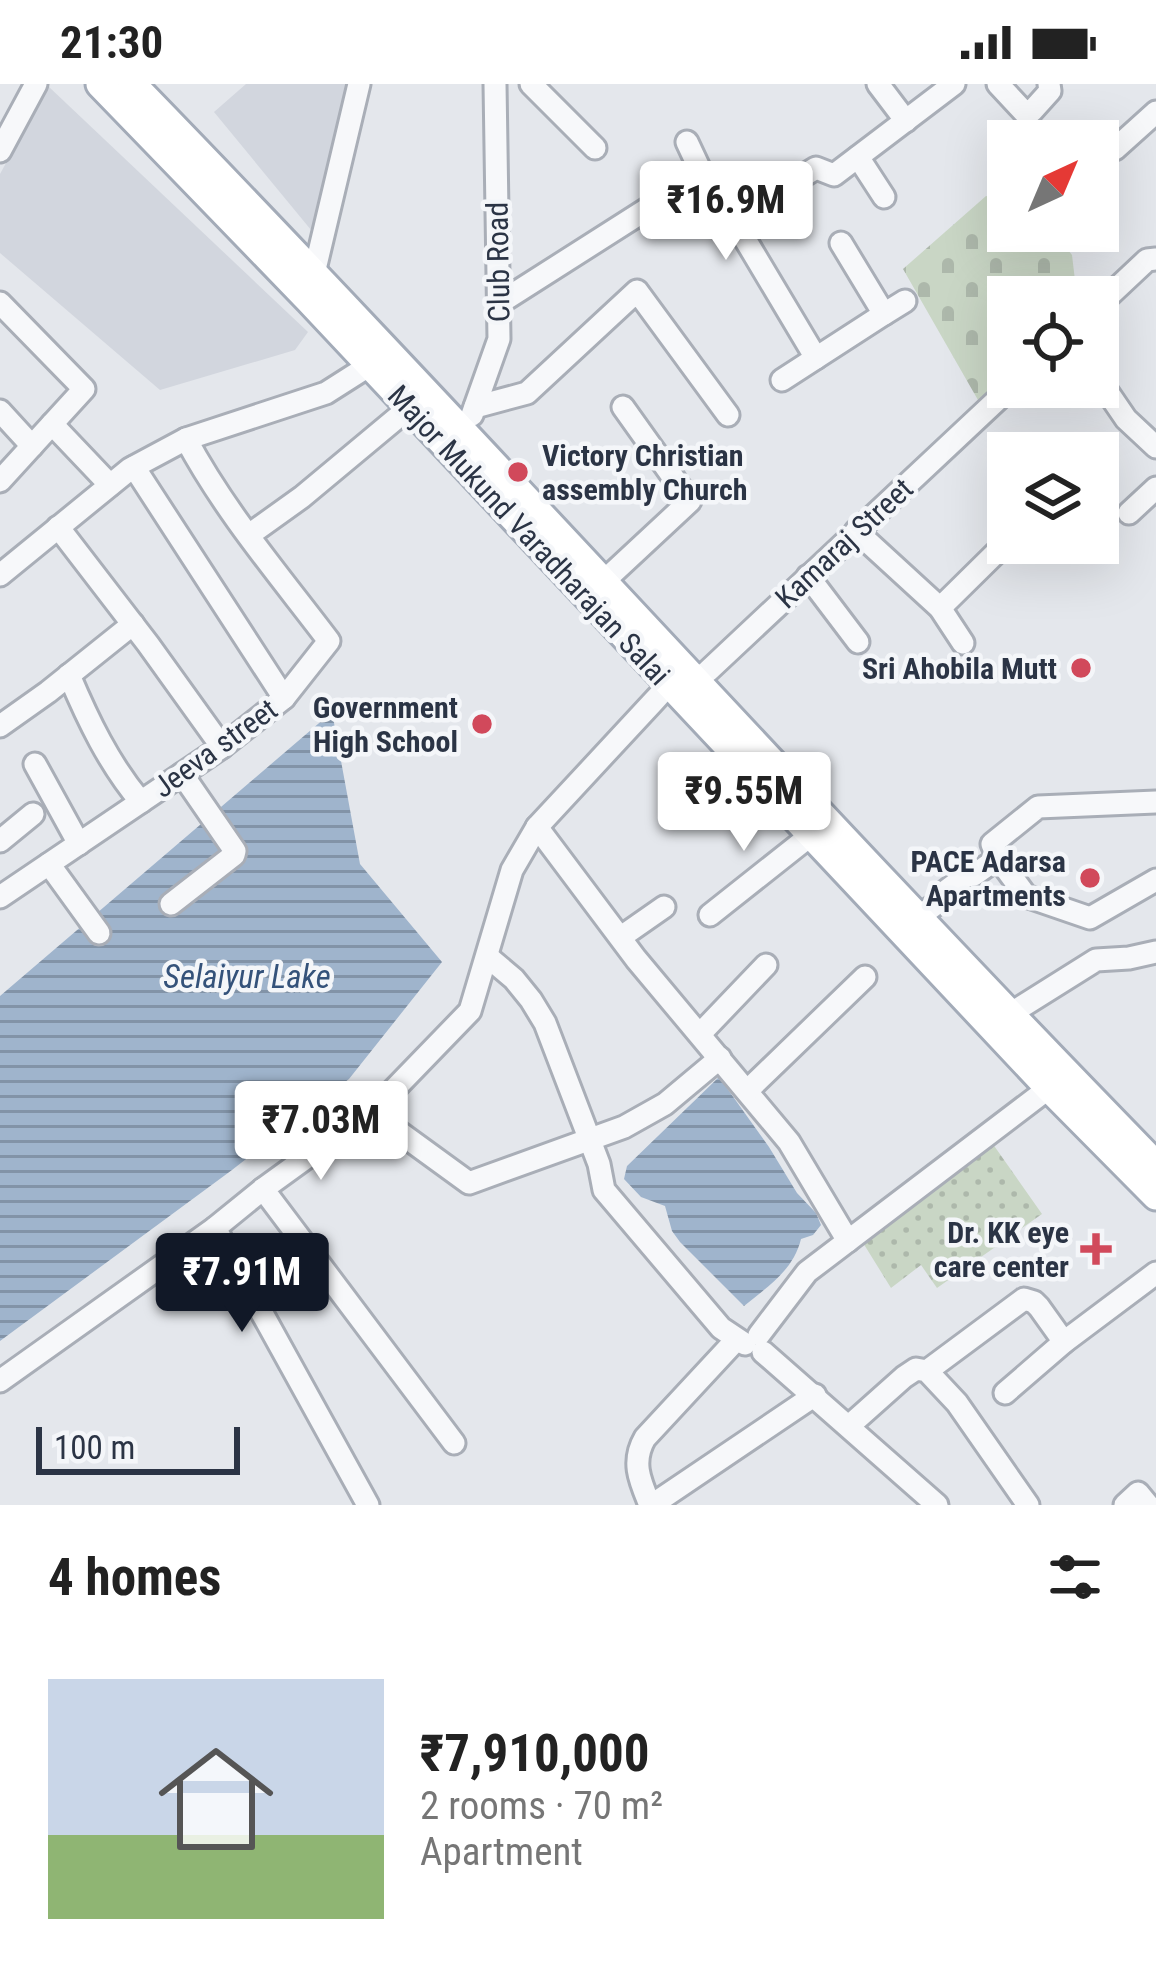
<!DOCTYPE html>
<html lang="en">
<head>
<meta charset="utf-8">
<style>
	:root { --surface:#fff; --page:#f6f6f6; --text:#222; --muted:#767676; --accent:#111827 }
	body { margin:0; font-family:"Roboto Condensed",sans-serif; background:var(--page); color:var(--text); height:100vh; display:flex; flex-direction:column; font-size:45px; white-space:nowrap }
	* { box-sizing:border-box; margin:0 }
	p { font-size:39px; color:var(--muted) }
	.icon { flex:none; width:66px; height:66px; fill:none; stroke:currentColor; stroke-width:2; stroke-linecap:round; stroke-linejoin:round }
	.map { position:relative; height:1421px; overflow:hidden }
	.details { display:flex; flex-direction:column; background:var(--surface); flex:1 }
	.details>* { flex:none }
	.needle { width:78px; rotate:44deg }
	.fabs { position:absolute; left:987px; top:36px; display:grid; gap:24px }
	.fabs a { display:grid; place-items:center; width:132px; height:132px; border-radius:0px; background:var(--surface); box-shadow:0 12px 48px #0002; font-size:60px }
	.scale { position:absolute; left:36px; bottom:30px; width:204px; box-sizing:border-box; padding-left:12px; border:6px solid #2b3445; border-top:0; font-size:33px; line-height:42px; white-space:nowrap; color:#2b3445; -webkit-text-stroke:9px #f4f6f9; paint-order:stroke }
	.price { position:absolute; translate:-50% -102px; padding:0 27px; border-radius:12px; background:#fff; color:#222; font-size:39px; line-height:78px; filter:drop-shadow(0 3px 6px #0008) }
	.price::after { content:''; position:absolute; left:50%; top:72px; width:36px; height:27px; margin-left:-18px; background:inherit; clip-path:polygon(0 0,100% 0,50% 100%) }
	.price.selected { background:var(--accent); color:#fff }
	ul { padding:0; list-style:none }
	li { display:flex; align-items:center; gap:36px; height:300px; padding:0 48px }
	li span { display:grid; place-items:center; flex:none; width:336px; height:240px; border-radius:0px; color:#555 }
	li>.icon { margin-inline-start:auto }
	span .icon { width:144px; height:144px; fill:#fffc; stroke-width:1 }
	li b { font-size:51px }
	h2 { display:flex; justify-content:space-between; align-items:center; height:144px; padding:0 48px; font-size:51px }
	.status { display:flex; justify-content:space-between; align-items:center; height:84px; padding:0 60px; background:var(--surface); direction:ltr }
	.status svg { height:33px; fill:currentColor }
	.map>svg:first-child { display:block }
	.built { fill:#d2d6de }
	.cemetery { fill:url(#cemetery-stones) }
	.park { fill:url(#park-dots) }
	.water { fill:url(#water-rules) }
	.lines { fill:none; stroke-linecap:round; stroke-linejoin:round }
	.minor-casing { stroke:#a9aeb7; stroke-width:27 }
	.major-casing { stroke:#a3abb8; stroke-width:33 }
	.minor { stroke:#f7f8fa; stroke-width:21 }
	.major { stroke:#fff; stroke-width:27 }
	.poi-dot { fill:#d1495b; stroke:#f4f6f9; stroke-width:4.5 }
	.labels { text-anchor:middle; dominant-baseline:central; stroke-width:9; stroke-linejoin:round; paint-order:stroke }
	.street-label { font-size:30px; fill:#2b3445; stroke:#f4f6f9 }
	.poi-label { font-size:30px; font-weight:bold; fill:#2b3445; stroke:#f4f6f9; text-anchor:end }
	.water-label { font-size:33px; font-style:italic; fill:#34527a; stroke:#f4f6f9 }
</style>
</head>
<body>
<div class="status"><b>21:30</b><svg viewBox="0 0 49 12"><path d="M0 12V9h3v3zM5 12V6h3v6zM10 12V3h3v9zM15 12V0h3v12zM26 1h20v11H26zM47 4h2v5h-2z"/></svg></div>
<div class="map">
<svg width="1156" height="1421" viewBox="0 0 1156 1421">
	<defs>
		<pattern id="cemetery-stones" width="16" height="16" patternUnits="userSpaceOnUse" patternTransform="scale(3)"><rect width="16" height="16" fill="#c9d6c5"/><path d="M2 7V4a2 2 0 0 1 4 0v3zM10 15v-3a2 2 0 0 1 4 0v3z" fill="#adb8ab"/></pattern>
		<pattern id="park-dots" width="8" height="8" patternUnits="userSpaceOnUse" patternTransform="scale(3)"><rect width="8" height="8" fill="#c9d6c5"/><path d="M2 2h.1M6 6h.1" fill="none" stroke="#adb8ab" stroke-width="1.8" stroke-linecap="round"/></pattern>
		<pattern id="water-rules" width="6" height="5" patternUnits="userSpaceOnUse" patternTransform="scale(3)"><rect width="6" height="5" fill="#9fb4cc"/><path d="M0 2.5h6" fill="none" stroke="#8293a7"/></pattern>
	</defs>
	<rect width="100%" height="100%" fill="#e4e7ec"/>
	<g class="built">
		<polygon points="246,0 353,0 316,152 214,28"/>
		<polygon points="48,2 308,248 295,266 160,306 0,169 0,90"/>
	</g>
	<polygon class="cemetery" points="986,112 1008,116 1008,147 1053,147 1072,171 1077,213 1008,213 1008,299 982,323 903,185"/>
	<polygon class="park" points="990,1056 1042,1130 937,1204 921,1181 891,1204 860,1154"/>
	<g class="water">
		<polygon points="332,628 360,780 442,878 349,995 232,1086 0,1257 0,912"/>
		<path d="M719 993 769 1063 797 1109 816 1129 821 1141 813 1151 801 1155C793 1187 768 1202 744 1222L680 1158 672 1147 665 1122 641 1113 624 1095 627 1082Z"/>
	</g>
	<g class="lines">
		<g class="minor-casing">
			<g id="minor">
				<polyline points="531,0 595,64"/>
				<polyline points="878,0 906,37"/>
				<polyline points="998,0 1025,29 1032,27 1050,7 1049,0"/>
				<polyline points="687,58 702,90 733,135 816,274"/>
				<polyline points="1115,65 1156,28"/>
				<polyline points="0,67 36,0"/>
				<polyline points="858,73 884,113"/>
				<polyline points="733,135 816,84 834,91 954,0"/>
				<polyline points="312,198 359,0"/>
				<polyline points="0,219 84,305 0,397"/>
				<polyline points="498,220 702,90"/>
				<polyline points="1098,222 1147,176 1156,175"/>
				<polyline points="884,230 905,217"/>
				<polyline points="1098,294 1126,335 1156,363"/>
				<polyline points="782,296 884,230 841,159"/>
				<polyline points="475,323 527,309 637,207 728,331"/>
				<polyline points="0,327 32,362"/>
				<polyline points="472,331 499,255 495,0"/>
				<polyline points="52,340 110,401"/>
				<polyline points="134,383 284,614"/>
				<polyline points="1129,429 1156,404"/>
				<polyline points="58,443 148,560 222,663"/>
				<polyline points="856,447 940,524 963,559"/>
				<polyline points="249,451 302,413 410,323"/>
				<polyline points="0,491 130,385 186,355 326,309 370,281"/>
				<polyline points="808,492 858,558"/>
				<polyline points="603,498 690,417 623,323"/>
				<polyline points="940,524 1008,457"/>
				<path d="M69 591C88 636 109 680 141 718"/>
				<polyline points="0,642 48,608 133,540"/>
				<polyline points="35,680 79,760"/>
				<polyline points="537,743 636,875 789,1058 848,1157"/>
				<polyline points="0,757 33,730"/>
				<polyline points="998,774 992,760 1038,723 1156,718"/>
				<polyline points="49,780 99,849"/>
				<path d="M0 813 222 663 284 614 329 557C279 491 225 428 186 355"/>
				<polyline points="171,820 234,771 235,767 182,690"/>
				<polyline points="710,831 811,751"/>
				<polyline points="919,833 940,817 942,810 966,792 974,791 998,774 1026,812 1090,834 1156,796"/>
				<polyline points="621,853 664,823"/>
				<polyline points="488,873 514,895 531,916 545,939 599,1080 604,1106 721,1244 745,1260"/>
				<polyline points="1010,930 1096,876 1129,874 1156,868"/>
				<polyline points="700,950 766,881"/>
				<polyline points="747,1007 865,893"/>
				<polyline points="370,1027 469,1099 624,1043 665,1020 720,974"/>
				<polyline points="263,1105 215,1144 368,1421"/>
				<polyline points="759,1251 807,1188 1049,1004"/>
				<polyline points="763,1268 937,1421"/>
				<polyline points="927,1287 1024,1215 1034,1218 1039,1223 1064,1258"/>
				<polyline points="0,1297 215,1144"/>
				<polyline points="1005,1309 1064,1258 1156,1189"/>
				<polyline points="849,1342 904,1293 916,1285 927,1287 957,1319 1028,1421"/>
				<polyline points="454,1359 263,1105 379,1021 470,927 512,786 537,743 653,618 665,605 695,597 708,587 1011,303"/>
				<path d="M650 1421C640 1397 631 1378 645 1354L736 1256"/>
				<polyline points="652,1421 815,1311"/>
				<polyline points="1125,1421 1138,1409 1148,1421"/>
			</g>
		</g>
		<g class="major-casing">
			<g id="major">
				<polyline points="100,0 309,216 1049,1004 1156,1112"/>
				<path d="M132 0C478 356 809 726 1156 1081"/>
			</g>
		</g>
		<use href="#minor" class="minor"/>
		<use href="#major" class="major"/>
	</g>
	<g class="poi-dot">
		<circle cx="518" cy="388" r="12"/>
		<circle cx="1081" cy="584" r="12"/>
		<circle cx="482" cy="640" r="12"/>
		<circle cx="1090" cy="794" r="12"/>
		<path d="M1090 1147h12v12h12v12h-12v12h-12v-12h-12v-12h12z"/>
	</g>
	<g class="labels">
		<g class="street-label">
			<text transform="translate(498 178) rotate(-91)">Club Road</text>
			<text transform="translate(529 451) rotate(47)">Major Mukund Varadharajan Salai</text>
			<text transform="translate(844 459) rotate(-43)">Kamaraj Street</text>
			<text transform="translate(215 664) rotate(-36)">Jeeva street</text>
		</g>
		<g class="poi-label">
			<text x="542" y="371" text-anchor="start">Victory Christian<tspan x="542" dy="34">assembly Church</tspan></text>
			<text x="1057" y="584">Sri Ahobila Mutt</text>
			<text x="458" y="623">Government<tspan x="458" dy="34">High School</tspan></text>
			<text x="1066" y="777">PACE Adarsa<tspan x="1066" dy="34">Apartments</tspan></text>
			<text x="1069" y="1148">Dr. KK eye<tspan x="1069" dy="34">care center</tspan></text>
		</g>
		<g class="water-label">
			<text x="247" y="892">Selaiyur Lake</text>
		</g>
	</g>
</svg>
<div class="fabs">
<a><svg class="needle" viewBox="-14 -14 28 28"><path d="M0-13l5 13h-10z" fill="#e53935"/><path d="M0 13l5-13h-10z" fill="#767676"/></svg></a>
<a><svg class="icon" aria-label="locate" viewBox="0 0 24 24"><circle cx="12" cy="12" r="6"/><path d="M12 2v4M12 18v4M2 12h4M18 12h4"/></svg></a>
<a><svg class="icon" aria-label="layers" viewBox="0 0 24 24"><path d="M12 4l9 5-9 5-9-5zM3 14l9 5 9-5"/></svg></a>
</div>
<div class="scale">100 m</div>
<b class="price" style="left:726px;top:179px">₹16.9M</b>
<b class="price" style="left:744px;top:770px">₹9.55M</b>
<b class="price" style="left:321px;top:1099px">₹7.03M</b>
<b class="price selected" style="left:242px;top:1251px">₹7.91M</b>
</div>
<section class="details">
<h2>4 homes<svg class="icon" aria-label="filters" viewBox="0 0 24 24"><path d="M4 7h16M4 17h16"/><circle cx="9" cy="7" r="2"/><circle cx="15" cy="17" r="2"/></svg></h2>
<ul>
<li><span style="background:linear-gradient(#c9d6e8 65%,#8fb573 0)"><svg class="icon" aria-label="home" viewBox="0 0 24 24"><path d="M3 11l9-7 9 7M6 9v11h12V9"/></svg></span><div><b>₹7,910,000</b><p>2 rooms · 70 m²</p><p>Apartment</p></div></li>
</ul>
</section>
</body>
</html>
